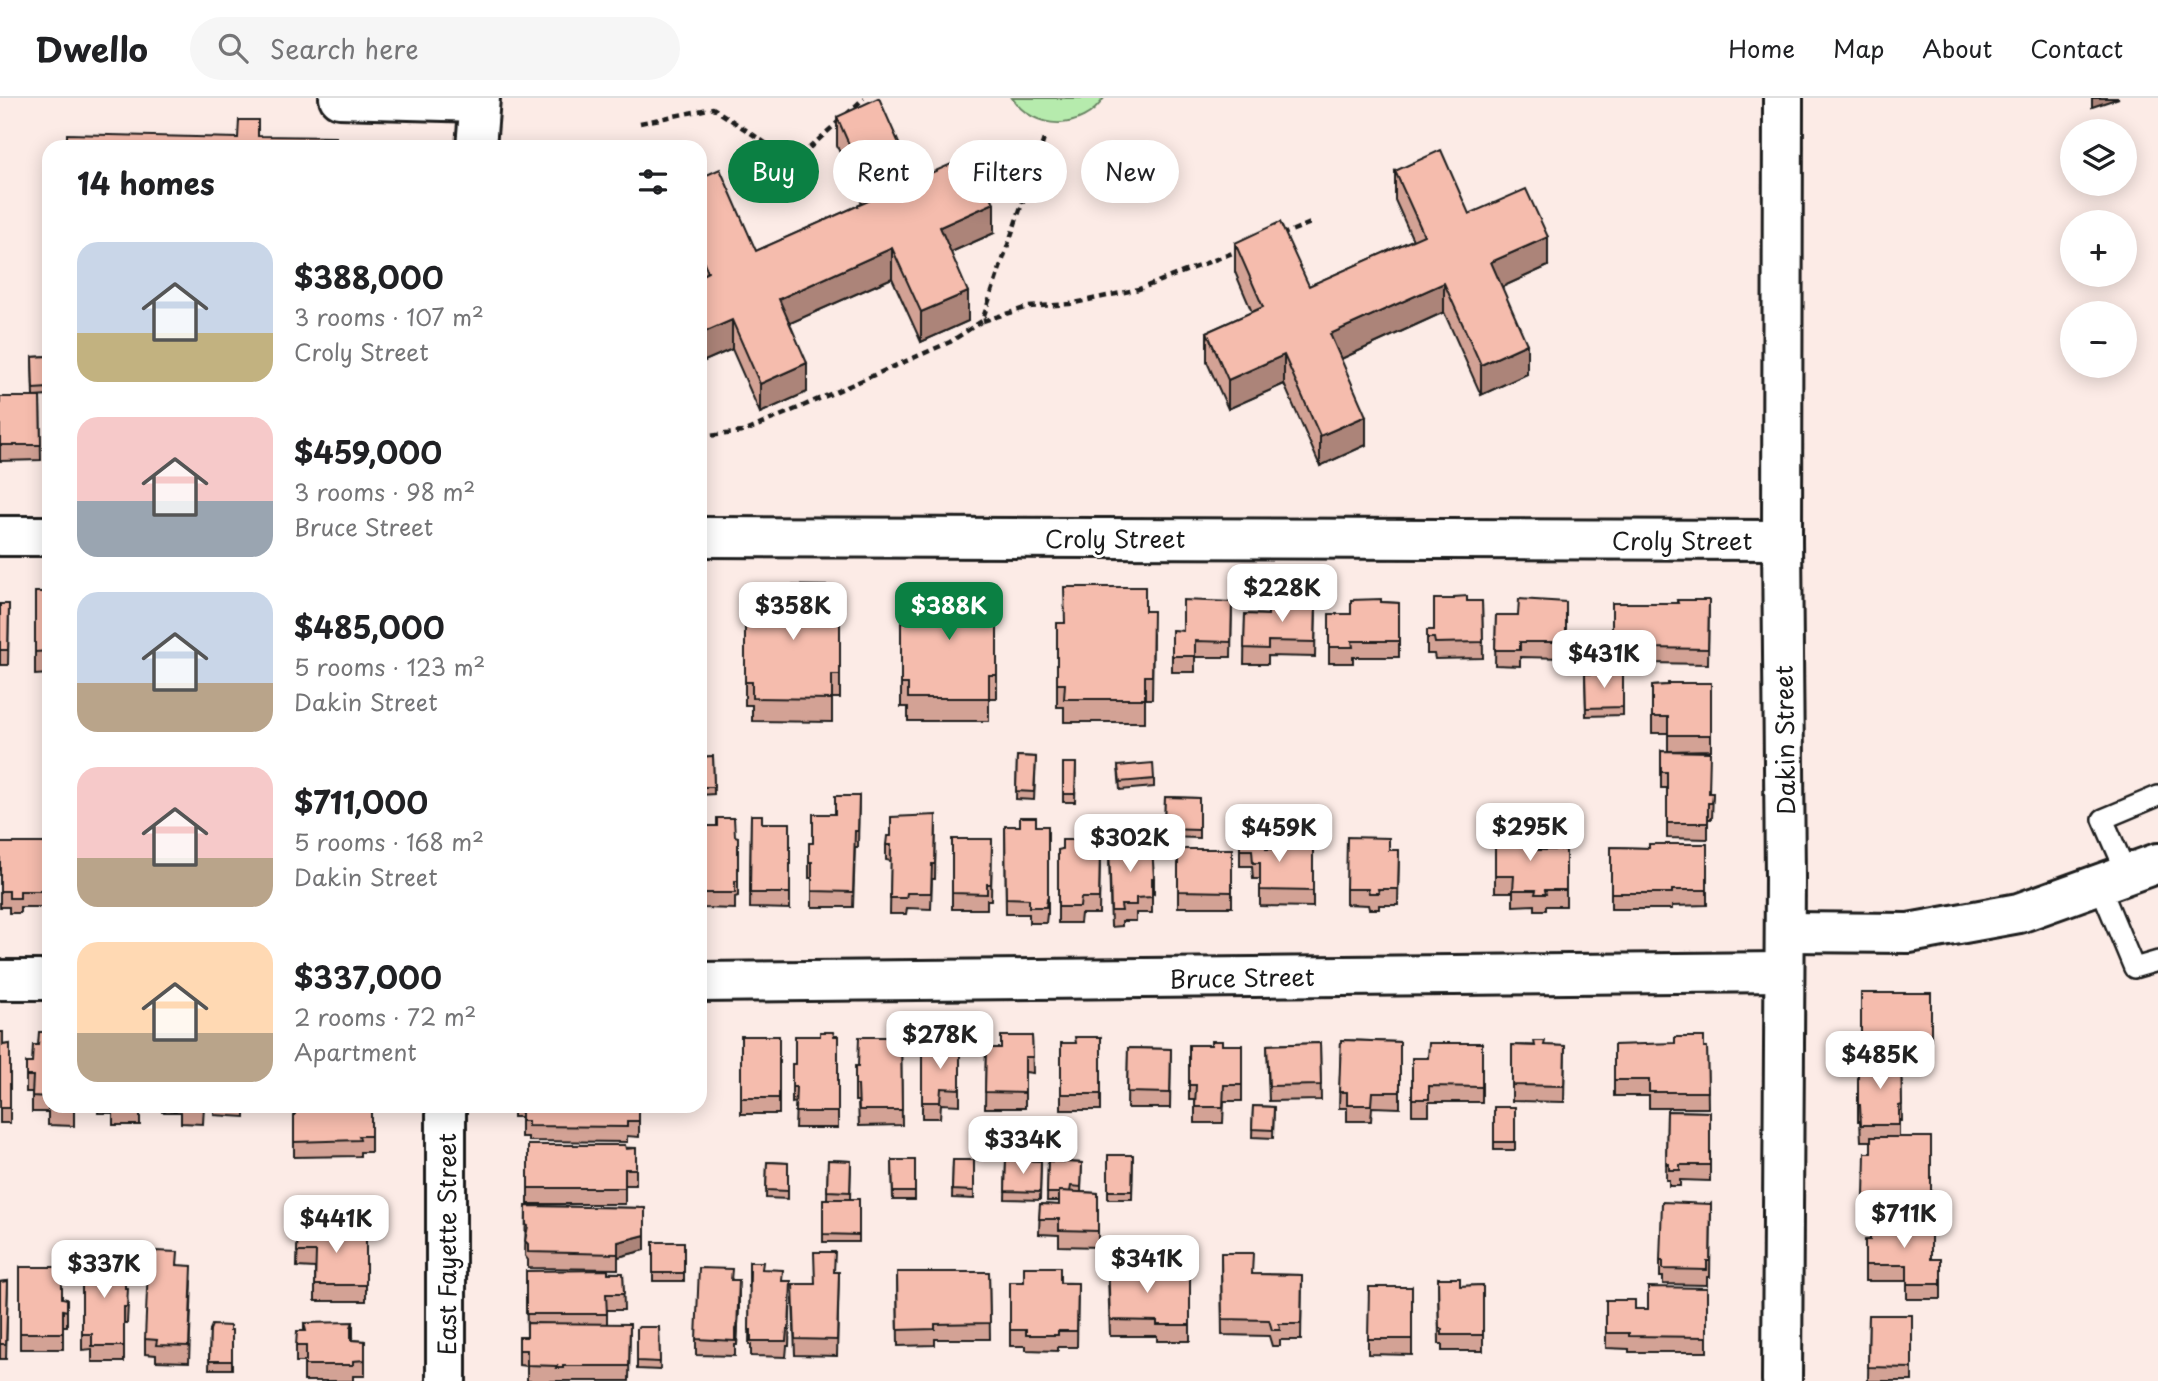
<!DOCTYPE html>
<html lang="en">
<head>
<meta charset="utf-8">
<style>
	:root { --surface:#fff; --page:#f6f6f6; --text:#202124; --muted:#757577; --line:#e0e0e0; --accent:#0b8043 }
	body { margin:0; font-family:"Playpen Sans",sans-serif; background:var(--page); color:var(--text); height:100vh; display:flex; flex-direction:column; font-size:26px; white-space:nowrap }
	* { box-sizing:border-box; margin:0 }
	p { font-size:23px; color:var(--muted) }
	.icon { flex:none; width:38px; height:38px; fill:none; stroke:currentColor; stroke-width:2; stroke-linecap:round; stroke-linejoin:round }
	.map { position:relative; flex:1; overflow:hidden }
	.sheet { position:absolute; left:42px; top:42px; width:665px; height:973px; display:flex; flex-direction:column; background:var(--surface); border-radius:21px; box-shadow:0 4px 18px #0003 }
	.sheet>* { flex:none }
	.banner { position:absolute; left:728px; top:42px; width:665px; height:63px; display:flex; gap:14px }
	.controls { position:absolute; left:2060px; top:21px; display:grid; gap:14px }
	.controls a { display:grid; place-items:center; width:77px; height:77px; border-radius:50%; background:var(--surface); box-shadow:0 4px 18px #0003; font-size:35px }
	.price { position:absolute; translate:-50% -60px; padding:0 16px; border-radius:14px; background:#fff; color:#222; font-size:23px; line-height:46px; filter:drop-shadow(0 2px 4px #0008) }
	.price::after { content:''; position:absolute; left:50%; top:42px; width:21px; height:16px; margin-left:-10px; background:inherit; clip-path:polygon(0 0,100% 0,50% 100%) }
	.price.active { background:var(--accent); color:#fff }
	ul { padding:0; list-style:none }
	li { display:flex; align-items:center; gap:21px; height:175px; padding:0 35px }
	li span { display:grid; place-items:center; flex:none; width:196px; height:140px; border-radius:21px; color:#555 }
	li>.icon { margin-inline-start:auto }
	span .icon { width:84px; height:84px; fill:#fffc; stroke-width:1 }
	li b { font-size:30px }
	h2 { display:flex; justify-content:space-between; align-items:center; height:84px; padding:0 35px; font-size:30px }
	.pill { padding:0 24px; border-radius:32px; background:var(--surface); box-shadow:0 4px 18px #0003; font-size:24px; line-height:63px }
	.pill.active { background:var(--accent); color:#fff }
	header { display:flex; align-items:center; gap:42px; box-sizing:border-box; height:98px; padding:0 35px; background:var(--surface); border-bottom:2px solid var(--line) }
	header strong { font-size:33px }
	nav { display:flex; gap:38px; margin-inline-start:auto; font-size:24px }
	.search { width:490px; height:63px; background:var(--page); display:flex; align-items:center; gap:18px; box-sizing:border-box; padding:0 24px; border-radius:38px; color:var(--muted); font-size:26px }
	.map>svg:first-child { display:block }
	.grass { fill:#b6ebad; stroke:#698464; stroke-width:2 }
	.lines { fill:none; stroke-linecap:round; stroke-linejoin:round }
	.service-casing { stroke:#1c1c1c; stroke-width:24 }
	.minor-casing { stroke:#1c1c1c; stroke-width:44 }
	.tertiary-casing { stroke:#1c1c1c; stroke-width:44 }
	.path { stroke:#1c1c1c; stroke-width:4.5; stroke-dasharray:7 5; stroke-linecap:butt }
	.service { stroke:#fff; stroke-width:19 }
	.minor { stroke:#fff; stroke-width:38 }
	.tertiary { stroke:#fff; stroke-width:38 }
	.wall { fill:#d3a295; stroke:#1c1c1c; stroke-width:2 }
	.shaded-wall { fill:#ac8479; stroke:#1c1c1c; stroke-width:2 }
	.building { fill:#f5bcad; stroke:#1c1c1c; stroke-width:2 }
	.labels { text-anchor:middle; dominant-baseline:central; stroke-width:6; stroke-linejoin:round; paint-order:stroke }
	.street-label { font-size:24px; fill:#1c1c1c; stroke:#fff }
</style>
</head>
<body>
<header>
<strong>Dwello</strong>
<div class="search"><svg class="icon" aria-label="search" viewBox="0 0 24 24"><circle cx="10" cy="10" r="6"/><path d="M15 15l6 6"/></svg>Search here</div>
<nav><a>Home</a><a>Map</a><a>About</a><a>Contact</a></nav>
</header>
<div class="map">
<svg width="2158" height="1283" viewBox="0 0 2158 1283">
	<rect width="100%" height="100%" fill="#fcebe6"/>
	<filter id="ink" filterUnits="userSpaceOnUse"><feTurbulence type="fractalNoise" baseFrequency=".0143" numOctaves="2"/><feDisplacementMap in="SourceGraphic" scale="14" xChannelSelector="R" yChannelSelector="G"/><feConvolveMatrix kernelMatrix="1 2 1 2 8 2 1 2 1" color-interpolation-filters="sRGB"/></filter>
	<g filter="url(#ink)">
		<path class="grass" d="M1012 0H1104C1082 34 1034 33 1012 0Z"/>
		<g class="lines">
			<g class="service-casing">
				<g id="service">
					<polyline points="2127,776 2103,721 2158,698"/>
					<polyline points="2099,786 2134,870 2158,863"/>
				</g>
			</g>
			<g class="minor-casing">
				<g id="minor">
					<polyline points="339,0 479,4"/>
					<polyline points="0,438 49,438"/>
					<polyline points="700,439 1782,442"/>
					<polyline points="1785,834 1909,835 2019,815 2158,765"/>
					<polyline points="0,882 49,882"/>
					<polyline points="700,884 1784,874"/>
					<polyline points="1782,1283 1785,780 1782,442 1783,0"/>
				</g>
			</g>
			<g class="tertiary-casing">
				<g id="tertiary">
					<polyline points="476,49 480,0"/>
					<polyline points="446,1283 446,1008"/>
				</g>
			</g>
			<g class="path">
				<polyline points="846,17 864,0"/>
				<polyline points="640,25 713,10 794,64 839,23"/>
				<polyline points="1281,137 1313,124"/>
				<polyline points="983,223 1028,209 1070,206 1139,191 1240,152"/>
				<polyline points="700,339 743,334 950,244 982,223 1044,41"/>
			</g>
			<use href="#service" class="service"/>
			<use href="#minor" class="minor"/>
			<use href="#tertiary" class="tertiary"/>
		</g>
		<g class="wall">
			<polygon points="837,19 915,82 994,135 951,154 968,223 921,244 892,180 790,225 807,294 760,315 732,251 700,265 700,80 756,153 862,106 837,48"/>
			<polygon points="1395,73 1469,116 1548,168 1502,189 1527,276 1481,297 1444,214 1341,261 1366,347 1320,368 1284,286 1228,311 1207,264 1207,234 1252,214 1235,174 1235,145 1309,188 1413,142 1395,102"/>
			<polygon points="49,258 49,298 33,299 32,259"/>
			<polygon points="0,299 40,299 41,362 0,363"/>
			<polygon points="35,494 49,494 49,576 35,577"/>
			<polygon points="1316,502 1315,559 1268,558 1268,566 1244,566 1245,516 1268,517"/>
			<polygon points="1677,502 1709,502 1708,566 1649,565 1649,555 1612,555 1612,505 1677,505"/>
			<polygon points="1467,503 1482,503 1483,560 1435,561 1434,556 1427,556 1427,532 1434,532"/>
			<polygon points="1232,504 1231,559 1195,559 1195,574 1172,574 1172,532 1183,533"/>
			<polygon points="1381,504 1399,505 1399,559 1353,559 1353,565 1329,565 1329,516 1351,516"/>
			<polygon points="1566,504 1566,560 1520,559 1520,568 1495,567 1496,517 1518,517"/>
			<polygon points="0,506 9,506 8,567 0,567"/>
			<polygon points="989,511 997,511 997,600 989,600 989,623 908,623 908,609 901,609 901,525 908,525"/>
			<polygon points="833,512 840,513 840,600 832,600 832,624 752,623 752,607 745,607 745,525 752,525"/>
			<polygon points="1145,513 1153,536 1152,601 1145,601 1145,624 1064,624 1064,609 1057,609 1057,586 1065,525"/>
			<polygon points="1623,575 1623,617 1586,618 1585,576"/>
			<polygon points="1711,585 1711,652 1668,653 1668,635 1652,635 1652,588"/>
			<polygon points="1661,653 1709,695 1713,695 1712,721 1708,721 1708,741 1667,740 1667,690 1661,690"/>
			<polygon points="713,658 714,696 700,697 700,659"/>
			<polygon points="1017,658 1036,659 1034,702 1016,701"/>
			<polygon points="1063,665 1076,665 1075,704 1063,704"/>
			<polygon points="1118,668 1154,681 1154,689 1120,692"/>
			<polygon points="859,698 858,749 855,749 853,809 812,809 812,780 809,780 809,745 813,745 835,716"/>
			<polygon points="1165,699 1199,700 1199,740 1164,739"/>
			<polygon points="751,717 762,725 790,725 790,811 750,810"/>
			<polygon points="936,717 935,781 932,781 931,811 907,810 906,816 890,816 891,763 886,762 886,747 891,738"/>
			<polygon points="1005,728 1048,728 1048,816 1047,816 1046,825 1029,825 1029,816 1006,816"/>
			<polygon points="1240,732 1266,751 1313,751 1313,809 1260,808 1260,781 1253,781 1252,768 1240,768"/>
			<polygon points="1495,735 1538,752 1566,752 1566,808 1546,808 1546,812 1535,812 1535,807 1513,808 1513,794 1495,794"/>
			<polygon points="700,738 738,739 738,798 735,799 735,811 703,810 703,799 700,799"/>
			<polygon points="952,741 992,741 991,802 987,802 987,811 952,811"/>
			<polygon points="0,745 45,745 44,809 20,809 20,815 9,815 9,809 0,809"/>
			<polygon points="1707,746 1707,807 1672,808 1672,811 1611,811 1611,749 1649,750"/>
			<polygon points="1126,748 1154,780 1154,796 1152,795 1152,815 1136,815 1136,823 1122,823 1122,828 1111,829 1109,758"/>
			<rect x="1178" y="751" width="54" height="58"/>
			<polygon points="1058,752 1100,752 1099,816 1081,816 1080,825 1058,825"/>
			<polygon points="1389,752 1399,752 1398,807 1379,807 1379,811 1369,811 1368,807 1346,806 1346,791"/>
			<polygon points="1861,895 1931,895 1931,960 1901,960 1902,1023 1899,1023 1899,1039 1931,1039 1931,1115 1864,1114 1864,1099 1871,1055 1871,1043 1861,1043 1860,1023 1858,1023 1858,960 1889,960 1861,960"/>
			<polygon points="0,934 3,947 10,946 10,1025 0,1025"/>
			<rect x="741" y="938" width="38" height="78"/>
			<polygon points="834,938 838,938 838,1030 795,1030 796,1004 792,1005 792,982 795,966"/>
			<polygon points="1032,938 1033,975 1025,974 1025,1010 985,1010 986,950 1001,950"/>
			<polygon points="901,939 902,1027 859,1028 858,1003 855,1003 855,968 858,968"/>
			<polygon points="1101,939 1101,1012 1061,1012 1061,945 1076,945"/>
			<polygon points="1341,942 1400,944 1400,1010 1372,1009 1371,1023 1347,1023 1347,1010 1339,1010"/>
			<polygon points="1320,945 1321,1002 1269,1003 1267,947"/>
			<polygon points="1482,945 1482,1004 1429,1004 1429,1017 1412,1017 1412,960 1428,960"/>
			<polygon points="1189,947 1242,947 1242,1003 1224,1003 1223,1025 1195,1025 1195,1002 1189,1002"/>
			<polygon points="1512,947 1565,948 1564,1004 1512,1003"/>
			<polygon points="1614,947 1707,949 1708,1010 1649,1010 1649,998 1614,998"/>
			<polygon points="922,949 960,950 960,1007 941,1006 940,1020 922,1020"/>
			<polygon points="1128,950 1171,951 1170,1010 1127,1010"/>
			<polygon points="26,965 74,1008 74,1028 48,1027 48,1014 32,1014 32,994 26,994"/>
			<polygon points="98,1008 140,1008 140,1027 113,1027 113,1015 98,1015"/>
			<polygon points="162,1008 204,1008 203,1026 181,1025 181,1014 162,1014"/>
			<polygon points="214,1008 245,1008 245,1019 214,1017"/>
			<polygon points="371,1008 371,1054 360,1054 360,1058 294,1059 294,1016"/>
			<polygon points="513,1008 639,1008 639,1039 627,1038 627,1044 528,1043 528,1039 521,1039 521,1019 513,1019"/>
			<polygon points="1253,1008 1274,1009 1273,1040 1252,1039"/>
			<rect x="1494" y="1009" width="21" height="43"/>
			<polygon points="1667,1013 1710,1014 1710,1083 1680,1082 1680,1088 1669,1088 1669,1082 1666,1082"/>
			<polygon points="528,1047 636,1050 636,1087 625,1087 625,1106 528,1106"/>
			<polygon points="1108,1057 1133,1057 1132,1101 1108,1101"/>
			<polygon points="828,1062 851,1063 850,1101 859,1101 859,1144 823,1144 823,1101 827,1101"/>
			<polygon points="892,1062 915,1062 915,1102 893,1102"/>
			<polygon points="953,1062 974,1062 974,1101 952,1100"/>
			<polygon points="1006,1062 1041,1063 1040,1102 1005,1101"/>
			<polygon points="1048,1063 1082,1065 1081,1094 1098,1095 1098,1149 1059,1148 1059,1137 1039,1136 1040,1106 1059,1107 1059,1103 1047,1103"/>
			<polygon points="767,1064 788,1065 788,1101 766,1100"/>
			<polygon points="1711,1106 1710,1179 1707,1179 1707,1187 1663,1186 1663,1179 1660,1179 1660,1163"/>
			<polygon points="526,1108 645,1110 645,1152 618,1159 618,1171 528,1170 528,1162 525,1158"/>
			<polygon points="298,1130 366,1131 366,1203 315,1203 315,1170 297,1169"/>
			<polygon points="1865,1142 1870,1142 1931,1161 1941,1161 1941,1201 1907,1201 1907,1183 1865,1183"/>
			<rect x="653" y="1144" width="31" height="39"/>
			<polygon points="1221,1155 1253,1176 1302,1177 1301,1242 1280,1242 1280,1248 1272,1248 1269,1238 1222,1237"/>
			<polygon points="749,1164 783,1183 791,1183 789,1248 787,1248 786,1259 751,1258 751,1247 749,1247 750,1189 749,1189"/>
			<polygon points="82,1167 114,1167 125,1190 128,1205 127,1225 124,1225 124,1264 92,1264 92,1251 82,1252"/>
			<polygon points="178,1167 192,1183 189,1264 156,1263 156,1257 145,1256 145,1241"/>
			<polygon points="20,1169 62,1200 67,1213 67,1228 63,1228 63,1251 20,1251"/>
			<polygon points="526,1173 623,1175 624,1212 607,1212 607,1226 630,1226 629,1283 527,1283 527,1268 519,1267 519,1239 527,1239"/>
			<polygon points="835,1174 839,1174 837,1258 795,1257 793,1201 814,1186"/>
			<polygon points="897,1174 989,1174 990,1241 935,1241 935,1247 898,1248"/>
			<polygon points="1108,1176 1146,1178 1190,1178 1190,1243 1157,1243 1157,1238 1110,1238"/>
			<polygon points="1438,1180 1460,1188 1483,1187 1483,1253 1442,1253 1442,1246 1439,1246"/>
			<polygon points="732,1182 739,1207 737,1247 735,1247 735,1258 696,1257 696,1241"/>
			<polygon points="8,1183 6,1261 0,1261 0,1184"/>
			<polygon points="1010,1184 1078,1185 1077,1249 1058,1249 1058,1253 1026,1252 1026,1248 1010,1248"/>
			<polygon points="1412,1189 1412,1257 1368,1256 1368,1241"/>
			<polygon points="1707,1190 1707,1254 1629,1254 1629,1251 1606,1250 1606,1202 1635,1211 1648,1211"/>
			<polygon points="1869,1217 1912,1217 1912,1283 1868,1283"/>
			<polygon points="304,1225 353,1240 352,1242 365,1243 365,1278 353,1278 353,1283 304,1283 304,1264 296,1264 296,1248 304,1233"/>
			<polygon points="659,1229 660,1272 637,1271 637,1231"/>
			<polygon points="210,1232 232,1232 232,1271 209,1271"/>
		</g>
		<g class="shaded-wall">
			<polygon points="2092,0 2119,0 2092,9"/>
			<polygon points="994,105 994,135 940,159 940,129"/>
			<polygon points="1548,139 1548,168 1491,194 1491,164"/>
			<polygon points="892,150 892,180 779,230 779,201"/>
			<polygon points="1444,185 1444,214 1330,266 1330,236"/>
			<polygon points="968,194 968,223 921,244 921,214"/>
			<polygon points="732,222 732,251 700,265 700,236"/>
			<polygon points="1527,246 1527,276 1481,297 1481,267"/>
			<polygon points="1284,257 1284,286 1228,311 1228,282"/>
			<polygon points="807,265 807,294 760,315 760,286"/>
			<polygon points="1366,318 1366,347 1320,368 1320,338"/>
			<polygon points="645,1137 645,1152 618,1159 618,1171 618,1144"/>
			<polygon points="739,1191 739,1207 737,1247 737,1232"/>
			<polygon points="353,1224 353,1240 351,1245 351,1229"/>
		</g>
		<g class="building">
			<polygon points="878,0 879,0 915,82 972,57 994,105 940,129 968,194 921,214 892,150 779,201 807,265 760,286 732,222 700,236 700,178 708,174 700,155 700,80 720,71 756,153 873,101 837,19"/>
			<polygon points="239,22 258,22 258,38 336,39 336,49 67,49 67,36 238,40"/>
			<polygon points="1441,52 1469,116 1526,91 1548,139 1491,164 1527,246 1481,267 1444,185 1330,236 1366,318 1320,338 1284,257 1228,282 1207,234 1263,209 1235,145 1280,124 1309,188 1424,137 1395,73"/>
			<polygon points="49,258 49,290 33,291 32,259"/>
			<polygon points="0,299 40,299 41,347 0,347"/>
			<polygon points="752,487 834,488 833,512 840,513 840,577 832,577 832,601 752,600 752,584 745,584 745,525 752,525"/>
			<polygon points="908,488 989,488 989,511 997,511 997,577 989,577 989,600 908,600 908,586 901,586 901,525 908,525"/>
			<polygon points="1064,489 1145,489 1145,513 1153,513 1152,578 1145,578 1145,601 1064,601 1065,586 1057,586 1057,525 1065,525"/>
			<polygon points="35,494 49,494 49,553 35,554"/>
			<polygon points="1467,498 1467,503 1482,503 1483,544 1435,545 1434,540 1427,540 1427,532 1434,532 1434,501 1454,501 1454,499"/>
			<polygon points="1268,501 1316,502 1315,544 1268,543 1268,551 1244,550 1245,516 1268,517"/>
			<polygon points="1381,501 1381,504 1399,505 1399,543 1352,543 1353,549 1329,549 1329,516 1351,516 1351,502"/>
			<polygon points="1519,501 1566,504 1566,544 1520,544 1520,552 1495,552 1496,517 1518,517"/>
			<polygon points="1183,502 1232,504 1231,544 1195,543 1195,558 1172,558 1172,532 1183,533"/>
			<polygon points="1677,502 1709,502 1708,551 1649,550 1649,540 1612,540 1612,505 1678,505"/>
			<polygon points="0,506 9,506 8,552 0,552"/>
			<polygon points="1623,575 1623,609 1586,610 1585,576"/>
			<polygon points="1668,585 1711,585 1711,637 1668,637 1668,619 1652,619 1652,588 1668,587"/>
			<polygon points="1661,653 1710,654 1709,695 1713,695 1712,705 1708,705 1708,725 1667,725 1667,674 1661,674"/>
			<polygon points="713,658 714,689 700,689 700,659"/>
			<polygon points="1017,658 1036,659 1034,694 1016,693"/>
			<polygon points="1063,665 1076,665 1075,696 1063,696"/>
			<polygon points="1153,665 1154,681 1120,684 1118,668"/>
			<polygon points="835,698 859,698 858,733 855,733 853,794 812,793 812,764 809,764 809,745 813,745 813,716 835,716"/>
			<polygon points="1165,699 1199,700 1199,732 1164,731"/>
			<polygon points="751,717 762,717 762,725 790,725 790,795 750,795"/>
			<polygon points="936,717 935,766 932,766 931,795 907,795 906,800 890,800 891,747 886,747 887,738 891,738 891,719"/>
			<polygon points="1020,719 1036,719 1036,728 1048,728 1048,800 1047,801 1046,809 1029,809 1029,801 1006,800 1005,728 1020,728"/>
			<polygon points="717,720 734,720 735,738 738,739 738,783 735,783 735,795 703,795 703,783 700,783 700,738 702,738 702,728 717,728"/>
			<polygon points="1240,732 1266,732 1266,751 1313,751 1313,793 1260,792 1260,765 1253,765 1252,752 1240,752"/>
			<polygon points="1495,735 1538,735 1538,752 1566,752 1566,792 1545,792 1546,796 1535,796 1536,792 1513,792 1514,778 1495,778"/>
			<polygon points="1347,739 1389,740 1389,752 1399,752 1398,791 1378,791 1379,795 1369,795 1368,791 1346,791"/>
			<polygon points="952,741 992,741 991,786 987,786 987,796 952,795"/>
			<polygon points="1062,742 1078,742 1078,752 1100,752 1099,800 1081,800 1080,809 1058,809 1058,752 1062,751"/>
			<polygon points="1109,742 1125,742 1126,748 1152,748 1154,780 1152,780 1152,799 1136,800 1136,807 1121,807 1122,813 1111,813"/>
			<polygon points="0,745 45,745 44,793 20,793 20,800 9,800 9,793 0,793"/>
			<polygon points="1649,746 1707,746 1707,792 1672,792 1672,795 1611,795 1611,749 1649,750"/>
			<polygon points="1178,751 1232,751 1232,794 1178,793"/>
			<polygon points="1861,895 1931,895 1931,945 1861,944"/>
			<polygon points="0,934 3,934 3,947 10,946 10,1010 0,1010"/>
			<polygon points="39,934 49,934 49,1008 74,1008 74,1012 48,1011 48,999 32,998 33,978 26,978 26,965 32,965 33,947 38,947"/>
			<polygon points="820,934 833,934 834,938 838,938 838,1014 795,1014 796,989 792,989 792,966 795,966 795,938 820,938"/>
			<rect x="741" y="938" width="38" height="62"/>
			<polygon points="1001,938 1032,938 1033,959 1025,959 1025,995 985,994 986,950 1001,950"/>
			<polygon points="859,939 901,939 902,1012 859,1012 858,987 855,987 855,968 858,968"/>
			<polygon points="1075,939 1101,939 1101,996 1061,996 1061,945 1076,945"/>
			<polygon points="1675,939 1704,939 1704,949 1707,949 1708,994 1649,994 1649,982 1614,982 1614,947 1675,945"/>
			<polygon points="1341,942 1400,944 1400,994 1372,994 1371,1007 1347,1007 1347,994 1339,994"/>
			<polygon points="1211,943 1222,943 1222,947 1242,947 1242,987 1224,987 1223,1009 1195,1009 1196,987 1189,987 1189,947 1211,947"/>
			<polygon points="1534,943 1545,943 1544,947 1565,948 1564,988 1512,987 1512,947 1535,948"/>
			<polygon points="1320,945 1321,987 1269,988 1267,947"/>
			<polygon points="1429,945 1482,945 1482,989 1429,988 1429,1001 1412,1001 1412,960 1428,960"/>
			<polygon points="930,947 960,950 960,991 941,990 940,1004 922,1004 922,949 930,950"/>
			<polygon points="1128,950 1171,951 1170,995 1127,994"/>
			<polygon points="1858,960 1901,960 1902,1007 1899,1008 1899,1027 1861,1027 1860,1007 1858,1007"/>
			<rect x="113" y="1008" width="27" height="3"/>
			<rect x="181" y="1008" width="22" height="2"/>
			<polygon points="214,1008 245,1008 245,1011"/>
			<polygon points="295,1008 371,1008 371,1038 359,1038 360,1042 294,1044 294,1016 295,1016"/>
			<polygon points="521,1008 639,1008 639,1023 627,1023 627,1029 528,1028 528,1023 521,1023"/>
			<polygon points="1253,1008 1274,1009 1273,1032 1252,1031"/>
			<rect x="1494" y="1009" width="21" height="35"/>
			<polygon points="1667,1013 1710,1014 1710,1067 1680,1067 1680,1072 1669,1072 1669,1066 1666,1066"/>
			<polygon points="1871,1039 1931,1039 1931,1099 1864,1099 1865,1055 1871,1055"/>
			<polygon points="528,1047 625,1047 626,1051 636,1050 636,1071 625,1071 625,1090 528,1090"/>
			<polygon points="1108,1057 1133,1057 1132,1093 1108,1093"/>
			<polygon points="828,1062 851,1063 850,1094 827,1093"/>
			<polygon points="892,1062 915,1062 915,1094 893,1094"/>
			<polygon points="953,1062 974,1062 974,1093 952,1092"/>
			<polygon points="1006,1062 1041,1063 1040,1094 1005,1093"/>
			<polygon points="1048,1063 1082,1065 1081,1089 1071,1088 1070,1094 1059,1093 1059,1095 1047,1095"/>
			<polygon points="767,1064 788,1065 788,1093 766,1092"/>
			<polygon points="1059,1093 1098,1095 1098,1133 1059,1132 1059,1121 1039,1121 1040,1106 1059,1107"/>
			<polygon points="823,1101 859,1101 859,1137 823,1136"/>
			<polygon points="1662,1104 1711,1106 1710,1163 1707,1163 1707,1172 1663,1171 1663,1163 1660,1163"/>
			<polygon points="526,1108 645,1110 645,1137 618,1144 618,1156 528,1154 528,1146 525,1143 528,1128 526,1127"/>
			<polygon points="1870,1124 1931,1125 1931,1161 1941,1161 1941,1186 1907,1186 1907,1167 1865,1167 1865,1142 1870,1142"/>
			<polygon points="298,1130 366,1131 366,1187 315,1187 316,1154 297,1154"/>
			<rect x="653" y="1144" width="31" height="31"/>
			<polygon points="89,1153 113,1153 114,1167 125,1167 125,1190 128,1190 127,1209 124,1209 124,1248 92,1248 92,1236 82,1236 82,1167 89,1167"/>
			<polygon points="154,1153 178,1154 177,1167 192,1168 189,1248 156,1247 157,1242 145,1241 148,1167 153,1167"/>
			<polygon points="814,1154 835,1154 834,1174 839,1174 837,1242 795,1241 793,1186 815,1186"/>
			<polygon points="1221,1155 1253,1155 1252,1176 1302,1177 1301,1226 1279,1226 1280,1232 1272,1232 1269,1222 1222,1221"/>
			<polygon points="1108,1161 1146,1161 1146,1178 1190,1178 1190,1227 1157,1227 1157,1223 1110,1222"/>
			<polygon points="749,1164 763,1164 762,1171 783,1172 782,1183 791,1183 789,1232 787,1232 786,1243 751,1243 751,1232 749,1232 750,1173 749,1173"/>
			<polygon points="20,1169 62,1169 62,1200 67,1201 67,1213 63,1212 63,1235 20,1235"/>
			<polygon points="1024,1169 1060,1169 1060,1185 1078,1185 1077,1233 1058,1233 1058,1237 1026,1237 1026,1232 1010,1232 1010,1184 1024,1184"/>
			<polygon points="699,1170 732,1171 731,1182 739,1182 737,1232 735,1231 735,1243 696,1241"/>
			<polygon points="608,1172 608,1175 623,1175 624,1196 606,1196 607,1216 526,1216 526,1173"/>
			<polygon points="897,1174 989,1174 990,1225 935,1226 935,1231 898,1232"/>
			<polygon points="1438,1180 1460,1180 1460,1188 1483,1187 1483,1237 1442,1237 1442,1231 1439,1230"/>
			<polygon points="8,1183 6,1246 0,1246 0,1184"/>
			<polygon points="1369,1189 1412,1189 1412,1241 1368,1241"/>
			<polygon points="1648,1189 1707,1190 1707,1239 1629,1238 1629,1235 1606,1235 1606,1202 1635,1202 1635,1211 1648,1211"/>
			<polygon points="1869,1217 1912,1217 1912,1270 1868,1269"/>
			<polygon points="353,1224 351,1229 351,1242 365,1243 365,1262 353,1263 353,1267 304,1267 304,1263 306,1263 306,1248 296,1248 297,1233 306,1233 304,1225"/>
			<polygon points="527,1225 630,1226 629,1268 563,1268 563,1270 556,1270 557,1268 527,1267 527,1252 519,1252 519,1239 527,1239"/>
			<polygon points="212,1227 230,1228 230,1232 232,1232 232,1263 209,1263 210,1232"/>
			<polygon points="639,1229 659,1229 660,1264 637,1263 637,1231"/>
		</g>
	</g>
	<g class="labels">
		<g class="street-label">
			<text x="1115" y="440">Croly Street</text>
			<text x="1682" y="442">Croly Street</text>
			<text transform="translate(1784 642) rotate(-91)">Dakin Street</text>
			<text transform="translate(1242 879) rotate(-1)">Bruce Street</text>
			<text transform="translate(446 1146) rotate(-90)">East Fayette Street</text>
		</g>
	</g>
</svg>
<div class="controls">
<a><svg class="icon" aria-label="layers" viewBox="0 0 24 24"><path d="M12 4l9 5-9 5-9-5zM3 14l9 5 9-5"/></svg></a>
<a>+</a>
<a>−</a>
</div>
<b class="price" style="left:1282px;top:526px">$228K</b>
<b class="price" style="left:793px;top:544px">$358K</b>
<b class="price active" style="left:949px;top:544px">$388K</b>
<b class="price" style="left:1604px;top:592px">$431K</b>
<b class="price" style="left:1530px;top:765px">$295K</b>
<b class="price" style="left:1279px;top:766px">$459K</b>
<b class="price" style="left:1130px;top:776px">$302K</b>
<b class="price" style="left:940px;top:973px">$278K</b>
<b class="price" style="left:1880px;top:993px">$485K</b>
<b class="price" style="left:1023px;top:1078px">$334K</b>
<b class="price" style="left:1904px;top:1152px">$711K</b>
<b class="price" style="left:336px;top:1157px">$441K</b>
<b class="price" style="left:1147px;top:1197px">$341K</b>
<b class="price" style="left:104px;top:1202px">$337K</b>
<div class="banner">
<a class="pill active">Buy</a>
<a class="pill">Rent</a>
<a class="pill">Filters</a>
<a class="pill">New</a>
</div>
<section class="sheet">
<h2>14 homes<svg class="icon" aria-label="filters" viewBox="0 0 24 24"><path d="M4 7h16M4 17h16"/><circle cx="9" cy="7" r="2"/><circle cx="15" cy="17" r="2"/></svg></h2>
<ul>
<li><span style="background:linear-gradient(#c9d6e8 65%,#c2b280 0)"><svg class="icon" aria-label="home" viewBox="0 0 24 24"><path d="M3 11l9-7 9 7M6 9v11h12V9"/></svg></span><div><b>$388,000</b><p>3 rooms · 107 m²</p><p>Croly Street</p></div></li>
<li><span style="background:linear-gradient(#f6c9c9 60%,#9aa5b1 0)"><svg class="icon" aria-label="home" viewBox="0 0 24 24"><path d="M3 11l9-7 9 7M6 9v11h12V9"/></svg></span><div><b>$459,000</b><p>3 rooms · 98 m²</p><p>Bruce Street</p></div></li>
<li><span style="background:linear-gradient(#c9d6e8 65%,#b9a48a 0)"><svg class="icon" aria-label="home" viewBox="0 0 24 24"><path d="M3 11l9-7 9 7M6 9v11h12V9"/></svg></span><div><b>$485,000</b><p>5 rooms · 123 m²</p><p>Dakin Street</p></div></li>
<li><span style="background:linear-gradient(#f6c9c9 65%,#b9a48a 0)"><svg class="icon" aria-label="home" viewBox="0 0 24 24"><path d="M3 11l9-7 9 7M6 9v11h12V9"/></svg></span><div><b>$711,000</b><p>5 rooms · 168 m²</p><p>Dakin Street</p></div></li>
<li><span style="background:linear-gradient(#ffd9b3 65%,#b9a48a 0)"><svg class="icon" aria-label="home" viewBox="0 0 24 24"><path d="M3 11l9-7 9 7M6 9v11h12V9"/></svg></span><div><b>$337,000</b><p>2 rooms · 72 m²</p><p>Apartment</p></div></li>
</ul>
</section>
</div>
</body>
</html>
